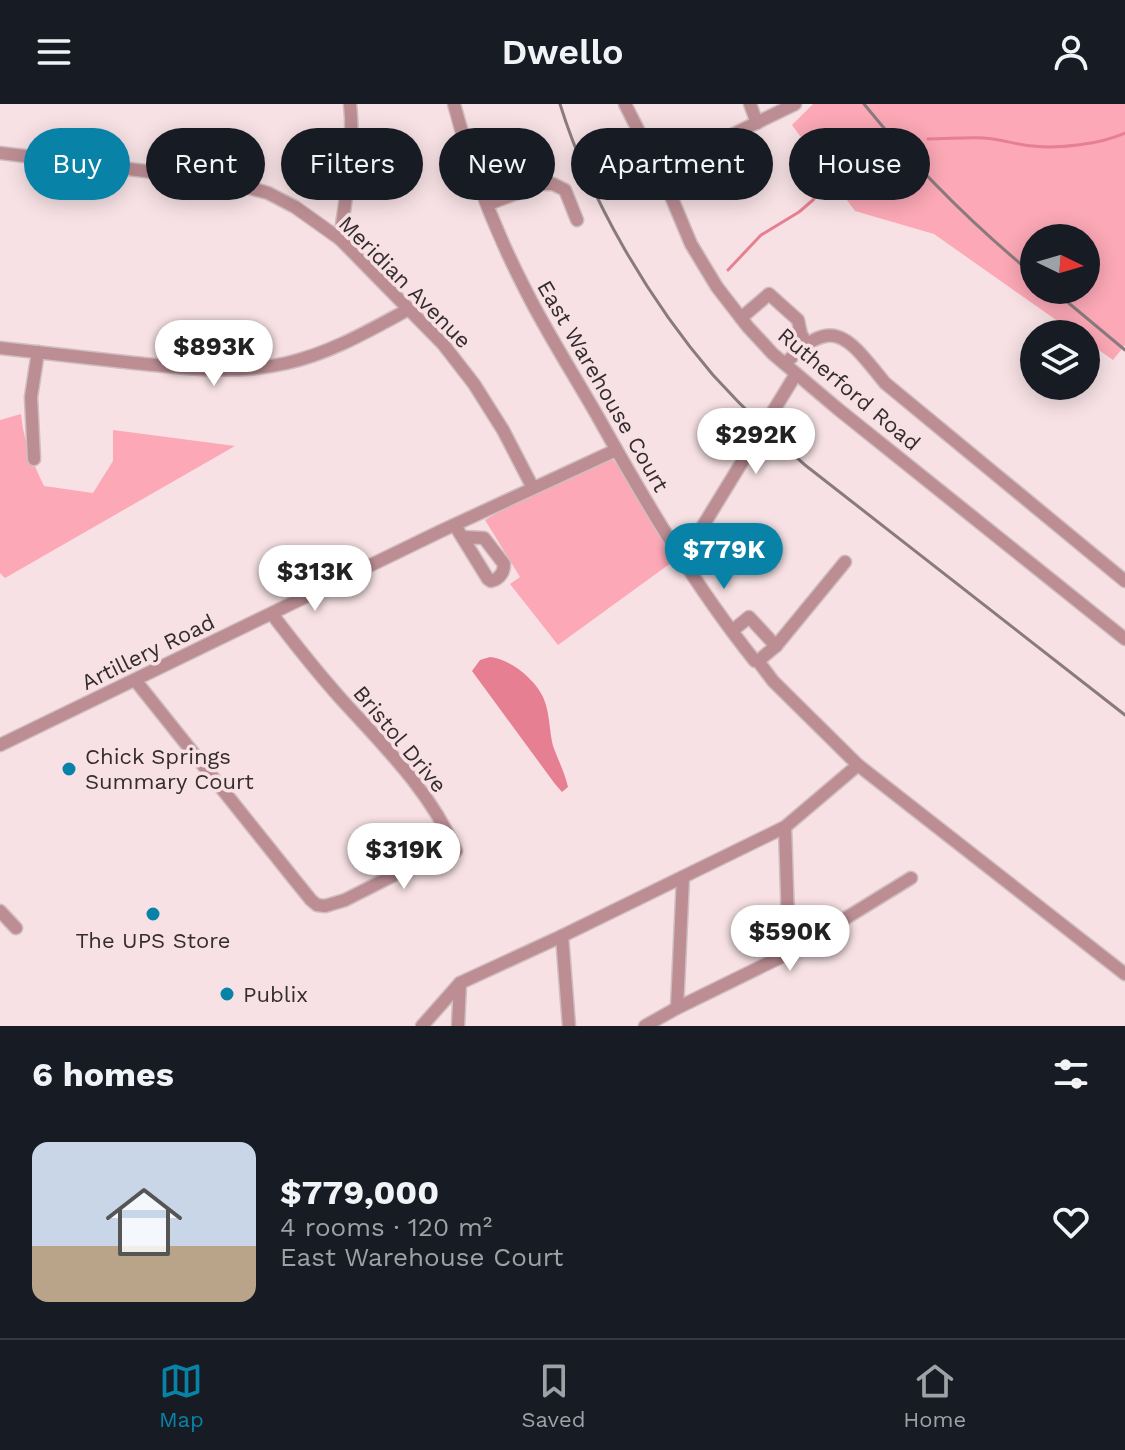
<!DOCTYPE html>
<html lang="en">
<head>
<meta charset="utf-8">
<style>
	:root { --surface:#171b24; --page:#242831; --text:#f1f3f6; --muted:#9ea1a6; --line:#363941; --accent:#0982a8 }
	body { margin:0; font-family:"Work Sans",sans-serif; background:var(--page); color:var(--text); height:100vh; display:flex; flex-direction:column; font-size:30px; white-space:nowrap }
	* { box-sizing:border-box; margin:0 }
	p { font-size:26px; color:var(--muted) }
	.icon { flex:none; width:44px; height:44px; fill:none; stroke:currentColor; stroke-width:2; stroke-linecap:round; stroke-linejoin:round }
	.map { position:relative; height:922px; overflow:hidden }
	.sheet { display:flex; flex-direction:column; background:var(--surface); flex:1 }
	.sheet>* { flex:none }
	.top-card { position:absolute; left:24px; top:24px; width:1078px; height:72px; display:flex; gap:16px }
	.needle { width:52px; rotate:95deg }
	.controls { position:absolute; left:1020px; top:120px; display:grid; gap:16px }
	.controls a { display:grid; place-items:center; width:80px; height:80px; border-radius:50%; background:var(--surface); box-shadow:0 4px 20px #0003; font-size:40px }
	.price { position:absolute; translate:-50% -68px; padding:0 18px; border-radius:28px; background:#fff; color:#222; font-size:26px; line-height:52px; filter:drop-shadow(0 2px 4px #0008) }
	.price::after { content:''; position:absolute; left:50%; top:48px; width:24px; height:18px; margin-left:-12px; background:inherit; clip-path:polygon(0 0,100% 0,50% 100%) }
	.price.selected { background:var(--accent); color:#fff }
	ul { padding:0; list-style:none }
	li { display:flex; align-items:center; gap:24px; height:200px; padding:0 32px }
	li+li { border-top:2px solid var(--line) }
	li span { display:grid; place-items:center; flex:none; width:224px; height:160px; border-radius:16px; color:#555 }
	li>.icon { margin-inline-start:auto }
	span .icon { width:96px; height:96px; fill:#fffc; stroke-width:1 }
	li b { font-size:34px }
	h2 { display:flex; justify-content:space-between; align-items:center; height:96px; padding:0 32px; font-size:34px }
	.pill { padding:0 28px; border-radius:36px; background:var(--surface); box-shadow:0 4px 20px #0003; font-size:28px; line-height:72px }
	.pill.selected { background:var(--accent); color:#fff }
	header { display:flex; justify-content:space-between; align-items:center; height:104px; padding:0 32px; background:var(--surface); font-size:36px; font-weight:600 }
	.menu { display:flex; justify-content:space-around; align-items:center; height:112px; border-top:2px solid var(--line); background:var(--surface); font-size:22px; color:var(--muted) }
	.menu a { display:grid; justify-items:center; gap:4px }
	.menu .selected { color:var(--accent) }
	.map>svg:first-child { display:block }
	.green { fill:#fca8b6; fill-rule:evenodd }
	.water { fill:#e67f92 }
	.lines { fill:none; stroke-linecap:round; stroke-linejoin:round }
	.stream { stroke:#e67f92; stroke-width:3 }
	.minor-casing { stroke:#d0bdbf; stroke-width:15 }
	.minor { stroke:#bc8e94; stroke-width:12 }
	.rail { stroke:#897b7d; stroke-width:3 }
	.poi-dot { fill:#0982a8; stroke:#f7e1e4; stroke-width:3 }
	.labels { text-anchor:middle; dominant-baseline:central; stroke-width:7; stroke-linejoin:round; paint-order:stroke }
	.street-label { font-size:22px; fill:#342c2d; stroke:#f7e1e4 }
	.poi-label { font-size:22px; fill:#342c2d; stroke:#f7e1e4; text-anchor:start }
</style>
</head>
<body>
<header><svg class="icon" aria-label="menu" viewBox="0 0 24 24"><path d="M4 6h16M4 12h16M4 18h16"/></svg>Dwello<svg class="icon" aria-label="person" viewBox="0 0 24 24"><circle cx="12" cy="8" r="4"/><path d="M4 21q1-7 8-7t8 7"/></svg></header>
<div class="map">
<svg width="1125" height="922" viewBox="0 0 1125 922">
	<rect width="100%" height="100%" fill="#f7e1e4"/>
	<g class="green">
		<path d="M813 0H1125V241L1113 256 1086 237V230H1076L934 130 855 107 792 21ZM1086 134V186H1034V134Z"/>
		<path d="M21 310C24 339 32 356 44 382L93 389 113 357V326L235 342 5 474 0 469V316Z"/>
		<polygon points="605,346 628,374 675,456 558,541 510,480 520,473 485,416"/>
	</g>
	<path class="water" d="M490 553C510 555 534 574 543 593 550 608 549 626 553 642 558 656 565 669 568 683L562 688 555 680 472 567 480 556Z"/>
	<g class="lines">
		<g class="stream">
			<path d="M928 35C947 35 966 33 984 34 1001 35 1017 41 1033 42 1060 45 1100 40 1125 29"/>
			<polyline points="728,166 761,131 799,108 813,96 832,70 844,58 867,45"/>
		</g>
		<g class="minor-casing">
			<g id="minor">
				<path d="M454 0C470 62 494 124 523 181 545 226 573 269 598 313 645 397 694 481 755 557H758L773 577 858 661 1125 870"/>
				<polyline points="625,0 668,85 691,140 717,183 748,223 773,250 838,305 1125,535"/>
				<polyline points="750,0 757,19"/>
				<polyline points="0,49 225,77 268,89 295,103 340,135 443,240 474,280 503,326 533,384"/>
				<polyline points="658,67 795,0"/>
				<polyline points="488,100 542,80 553,80 565,86 577,116"/>
				<path d="M340 135C346 91 355 45 350 0"/>
				<polyline points="741,214 769,190 798,216 801,230 807,240"/>
				<path d="M0 244C45 249 89 254 134 259 185 264 236 271 287 259 331 249 370 226 409 205"/>
				<path d="M785 260C834 208 849 235 885 279L1125 477"/>
				<polyline points="34,355 31,293 38,248"/>
				<path d="M455 421 459 428 488 475 491 477C500 475 504 468 504 460L484 434 462 433"/>
				<polyline points="682,456 796,270"/>
				<polyline points="732,527 749,513 776,542"/>
				<polyline points="758,557 776,542 845,458"/>
				<path d="M135 576 294 775 311 796 317 801 325 802 345 796 412 762 456 747C431 688 384 642 342 596 317 568 294 539 272 510"/>
				<polyline points="0,641 441,427 616,346"/>
				<polyline points="785,723 789,849"/>
				<polyline points="0,807 16,824"/>
				<polyline points="562,832 569,922"/>
				<polyline points="677,904 683,773"/>
				<polyline points="422,922 460,879 562,832 785,723 858,661"/>
				<polyline points="458,922 460,879"/>
				<polyline points="645,922 677,904 789,849 911,774"/>
			</g>
		</g>
		<use href="#minor" class="minor"/>
		<g class="rail">
			<path d="M560 0C590 96 648 195 713 271 742 303 773 333 805 361L1125 611"/>
			<path d="M864 0C915 63 972 120 1034 171"/>
			<polyline points="1053,186 1125,246"/>
		</g>
	</g>
	<g class="poi-dot">
		<circle cx="69" cy="665" r="8"/>
		<circle cx="153" cy="810" r="8"/>
		<circle cx="227" cy="890" r="8"/>
	</g>
	<g class="labels">
		<g class="street-label">
			<text transform="translate(405 178) rotate(45)">Meridian Avenue</text>
			<text transform="translate(603 282) rotate(60)">East Warehouse Court</text>
			<text transform="translate(849 285) rotate(40)">Rutherford Road</text>
			<text transform="translate(148 548) rotate(-26)">Artillery Road</text>
			<text transform="translate(400 635) rotate(50)">Bristol Drive</text>
		</g>
		<g class="poi-label">
			<text x="85" y="652">Chick Springs<tspan x="85" dy="25">Summary Court</tspan></text>
			<text x="153" y="836" text-anchor="middle">The UPS Store</text>
			<text x="243" y="890">Publix</text>
		</g>
	</g>
</svg>
<div class="controls">
<a><svg class="needle" viewBox="-14 -14 28 28"><path d="M0-13l5 13h-10z" fill="#e53935"/><path d="M0 13l5-13h-10z" fill="#9ea1a6"/></svg></a>
<a><svg class="icon" aria-label="layers" viewBox="0 0 24 24"><path d="M12 4l9 5-9 5-9-5zM3 14l9 5 9-5"/></svg></a>
</div>
<b class="price" style="left:214px;top:284px">$893K</b>
<b class="price" style="left:756px;top:372px">$292K</b>
<b class="price selected" style="left:724px;top:487px">$779K</b>
<b class="price" style="left:315px;top:509px">$313K</b>
<b class="price" style="left:404px;top:787px">$319K</b>
<b class="price" style="left:790px;top:869px">$590K</b>
<div class="top-card">
<a class="pill selected">Buy</a>
<a class="pill">Rent</a>
<a class="pill">Filters</a>
<a class="pill">New</a>
<a class="pill">Apartment</a>
<a class="pill">House</a>
</div>
</div>
<section class="sheet">
<h2>6 homes<svg class="icon" aria-label="filters" viewBox="0 0 24 24"><path d="M4 7h16M4 17h16"/><circle cx="9" cy="7" r="2"/><circle cx="15" cy="17" r="2"/></svg></h2>
<ul>
<li><span style="background:linear-gradient(#c9d6e8 65%,#b9a48a 0)"><svg class="icon" aria-label="home" viewBox="0 0 24 24"><path d="M3 11l9-7 9 7M6 9v11h12V9"/></svg></span><div><b>$779,000</b><p>4 rooms · 120 m²</p><p>East Warehouse Court</p></div><svg class="icon" aria-label="heart" viewBox="0 0 24 24"><path d="M12 20l-8-8c-3-5 5-10 8-4 3-6 11-1 8 4z"/></svg></li>
</ul>
</section>
<nav class="menu">
<a class="selected"><svg class="icon" aria-label="map" viewBox="0 0 24 24"><path d="M3 6l6-2 6 2 6-2v14l-6 2-6-2-6 2zM9 4v14M15 6v14"/></svg>Map</a>
<a><svg class="icon" aria-label="saved" viewBox="0 0 24 24"><path d="M7 4h10v16l-5-4-5 4z"/></svg>Saved</a>
<a><svg class="icon" aria-label="home" viewBox="0 0 24 24"><path d="M3 11l9-7 9 7M6 9v11h12V9"/></svg>Home</a>
</nav>
</body>
</html>
